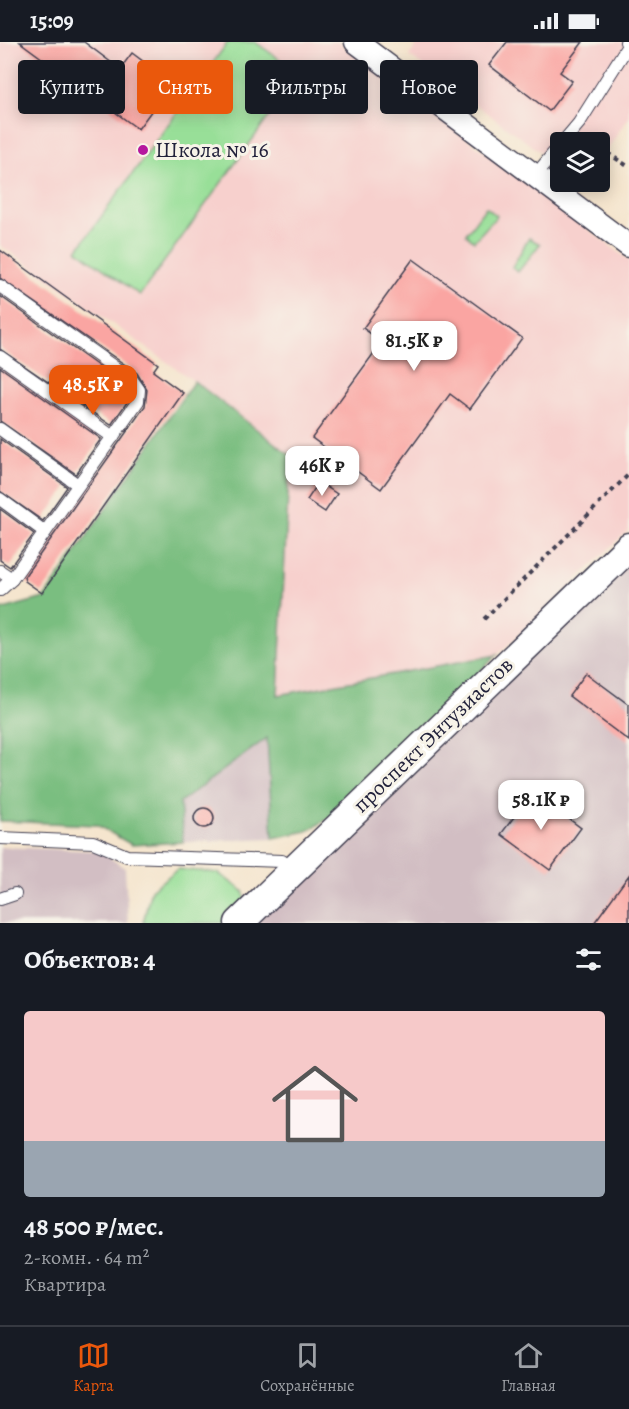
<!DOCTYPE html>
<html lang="ru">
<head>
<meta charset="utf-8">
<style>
	:root { --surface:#171b24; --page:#242831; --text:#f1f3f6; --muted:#9ea1a6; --line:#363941; --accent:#ea580c }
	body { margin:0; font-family:Alegreya,serif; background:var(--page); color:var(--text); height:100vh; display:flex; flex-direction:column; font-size:22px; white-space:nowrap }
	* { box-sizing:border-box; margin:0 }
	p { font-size:20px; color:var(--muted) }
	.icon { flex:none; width:33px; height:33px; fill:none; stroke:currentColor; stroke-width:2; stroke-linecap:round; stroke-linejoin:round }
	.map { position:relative; height:881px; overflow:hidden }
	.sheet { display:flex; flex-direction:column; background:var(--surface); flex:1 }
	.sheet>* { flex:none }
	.hud { position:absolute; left:18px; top:18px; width:594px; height:54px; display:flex; gap:12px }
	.controls { position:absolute; left:550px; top:90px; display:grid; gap:12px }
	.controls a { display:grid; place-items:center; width:60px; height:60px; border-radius:6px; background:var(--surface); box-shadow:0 3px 15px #0003; font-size:30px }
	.price { position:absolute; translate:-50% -51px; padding:0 14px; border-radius:12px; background:#fff; color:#222; font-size:20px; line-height:39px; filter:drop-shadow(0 2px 3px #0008) }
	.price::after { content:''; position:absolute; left:50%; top:36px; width:18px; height:14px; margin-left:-9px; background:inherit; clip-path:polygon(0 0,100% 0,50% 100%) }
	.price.current { background:var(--accent); color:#fff }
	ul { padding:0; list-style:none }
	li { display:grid; align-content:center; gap:12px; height:318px; padding:0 24px }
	li span { display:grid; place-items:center; height:186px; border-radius:6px; color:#555 }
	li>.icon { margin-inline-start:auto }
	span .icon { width:108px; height:108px; fill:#fffc; stroke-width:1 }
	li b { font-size:26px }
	h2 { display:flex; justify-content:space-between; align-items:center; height:72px; padding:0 24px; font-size:26px }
	.pill { padding:0 21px; border-radius:6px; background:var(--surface); box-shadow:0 3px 15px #0003; font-size:21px; line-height:54px }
	.pill.current { background:var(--accent); color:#fff }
	.status { display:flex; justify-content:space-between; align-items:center; height:42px; padding:0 30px; background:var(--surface); direction:ltr }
	.status svg { height:16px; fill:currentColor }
	.dock { display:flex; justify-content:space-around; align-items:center; height:84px; border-top:2px solid var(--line); background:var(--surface); font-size:16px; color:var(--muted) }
	.dock a { display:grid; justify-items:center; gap:3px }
	.dock .current { color:var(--accent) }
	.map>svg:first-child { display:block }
	.built { fill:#f7d0cd }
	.industrial { fill:#d2bec3 }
	.green { fill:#98df98; stroke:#5d806a; stroke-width:1.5 }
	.forest { fill:#7abe80; stroke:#4e705e; stroke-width:1.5 }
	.building { fill:#faa5a2 }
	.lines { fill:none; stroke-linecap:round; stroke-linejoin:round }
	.service-casing { stroke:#423f51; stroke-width:14 }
	.minor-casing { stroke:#423f51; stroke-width:25 }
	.tertiary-casing { stroke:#423f51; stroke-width:31 }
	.path { stroke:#423f51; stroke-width:4; stroke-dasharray:4.5 4.5; stroke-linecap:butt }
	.service { stroke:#fff; stroke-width:12 }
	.minor { stroke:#fff; stroke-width:22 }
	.tertiary { stroke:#fff; stroke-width:28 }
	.poi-dot { fill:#b5179e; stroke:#f7f3e8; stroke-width:2 }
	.labels { text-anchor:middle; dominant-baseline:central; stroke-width:6; stroke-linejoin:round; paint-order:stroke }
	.poi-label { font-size:22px; fill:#22223b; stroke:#f7f3e8; text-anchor:start }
	.street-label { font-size:22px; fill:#22223b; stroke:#f7f3e8 }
</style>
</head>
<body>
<div class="status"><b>15:09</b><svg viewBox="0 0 49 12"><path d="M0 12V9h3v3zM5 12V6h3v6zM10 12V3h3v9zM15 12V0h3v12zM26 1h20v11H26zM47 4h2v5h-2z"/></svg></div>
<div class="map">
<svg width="629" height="881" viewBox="0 0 629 881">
	<rect width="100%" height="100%" fill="#f7f3e8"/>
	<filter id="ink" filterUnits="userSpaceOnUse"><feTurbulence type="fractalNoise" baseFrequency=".0167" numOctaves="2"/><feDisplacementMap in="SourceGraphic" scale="12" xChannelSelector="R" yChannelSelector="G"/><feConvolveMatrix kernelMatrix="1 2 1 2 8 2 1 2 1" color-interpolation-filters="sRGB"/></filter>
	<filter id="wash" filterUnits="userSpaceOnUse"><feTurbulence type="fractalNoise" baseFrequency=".008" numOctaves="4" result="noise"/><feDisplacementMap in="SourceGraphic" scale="24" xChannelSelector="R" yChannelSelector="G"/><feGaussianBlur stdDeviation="1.35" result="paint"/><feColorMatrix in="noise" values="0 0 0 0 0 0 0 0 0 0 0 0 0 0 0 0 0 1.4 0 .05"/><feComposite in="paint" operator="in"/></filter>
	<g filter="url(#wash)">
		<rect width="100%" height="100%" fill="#f5e5ce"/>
		<g class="built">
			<polygon points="0,0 338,0 629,218 629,488 497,613 278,653 290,413 194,339 0,203"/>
			<polygon points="419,0 629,0 629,74 600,119 600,100 561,100 561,125 409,14"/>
		</g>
		<g class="industrial">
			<polygon points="629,519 629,881 254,881"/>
			<polygon points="268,696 273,796 183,800 180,760"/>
			<polygon points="0,805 99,809 125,826 128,881 0,881"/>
		</g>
		<g class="green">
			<polygon points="228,0 255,0 300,32 140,253 77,208"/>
			<polygon points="486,165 497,174 474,199 466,192"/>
			<polygon points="529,196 540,202 518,230 512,225"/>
			<polygon points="178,827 218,831 243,849 246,858 223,881 143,881 151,848"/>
		</g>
		<polygon class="forest" points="194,339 290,413 278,653 497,613 330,776 307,789 273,796 267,696 180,760 183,800 132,803 97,783 0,779 0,568 44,556"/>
		<g id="blocks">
			<g class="building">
				<polygon points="20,0 84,0 120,27 132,11 172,41 138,87"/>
				<polygon points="507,0 583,0 560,30 572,39 549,69 489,23"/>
				<polygon points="0,208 158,322 153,329 183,351 42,551 25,539 24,535 145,364 147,348 137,331 0,236"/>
				<polygon points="413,217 522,296 470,367 450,352 381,447 312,396 382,300 363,286"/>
				<polygon points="0,254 126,344 131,350 130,356 111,383 0,307"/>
				<polygon points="0,325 101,397 76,432 0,379"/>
				<polygon points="0,397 67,445 43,479 0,449"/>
				<polygon points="319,440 337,452 325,470 307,458"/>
				<polygon points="0,467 34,492 10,525 0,518"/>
				<polygon points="586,631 629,663 629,699 569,654"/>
				<polygon points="533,750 581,786 550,828 501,792"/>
				<circle cx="204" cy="776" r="10"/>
				<polygon points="629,833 629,881 594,881"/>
			</g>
		</g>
	</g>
	<g filter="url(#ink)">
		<use href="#blocks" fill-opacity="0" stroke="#423f51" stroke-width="1.5"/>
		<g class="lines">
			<g class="service-casing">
				<g id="service">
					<polyline points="563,100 579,81 629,2 626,0"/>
					<polyline points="535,134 561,102"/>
					<polyline points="0,244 132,338 139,348 138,359 12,537 0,548"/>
					<polyline points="0,315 113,395"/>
					<polyline points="0,387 78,443"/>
					<polyline points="0,457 45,490"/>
					<polyline points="0,529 12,537"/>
					<polyline points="0,796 93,800 127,814 282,819 292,827"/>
					<polyline points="0,857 15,852"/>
				</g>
			</g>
			<g class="minor-casing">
				<polyline id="minor" points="356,0 629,204"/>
			</g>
			<g class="tertiary-casing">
				<polyline id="tertiary" points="239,881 629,505"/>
			</g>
			<g class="path">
				<polyline points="600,106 629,125"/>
				<polyline points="484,577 629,432"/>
			</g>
			<use href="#service" class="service"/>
			<use href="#minor" class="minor"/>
			<use href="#tertiary" class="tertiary"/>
		</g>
	</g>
	<circle class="poi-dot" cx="143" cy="108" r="6"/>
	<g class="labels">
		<g class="poi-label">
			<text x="155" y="108">Школа № 16</text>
		</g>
		<g class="street-label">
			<text transform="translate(433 693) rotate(-44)">проспект Энтузиастов</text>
		</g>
	</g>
</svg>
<div class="controls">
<a><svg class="icon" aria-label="layers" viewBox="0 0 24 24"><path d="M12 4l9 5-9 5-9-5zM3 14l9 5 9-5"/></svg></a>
</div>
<b class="price" style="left:414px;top:330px">81.5K ₽</b>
<b class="price current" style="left:93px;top:374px">48.5K ₽</b>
<b class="price" style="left:322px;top:455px">46K ₽</b>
<b class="price" style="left:541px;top:789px">58.1K ₽</b>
<div class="hud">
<a class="pill">Купить</a>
<a class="pill current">Снять</a>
<a class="pill">Фильтры</a>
<a class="pill">Новое</a>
</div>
</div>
<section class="sheet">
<h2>Объектов: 4<svg class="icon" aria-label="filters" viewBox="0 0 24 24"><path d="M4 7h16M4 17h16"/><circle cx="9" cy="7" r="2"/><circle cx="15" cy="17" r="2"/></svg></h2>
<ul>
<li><span style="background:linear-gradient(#f6c9c9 70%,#9aa5b1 0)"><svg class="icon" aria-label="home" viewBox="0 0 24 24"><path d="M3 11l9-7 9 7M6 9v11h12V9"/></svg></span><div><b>48 500 ₽/мес.</b><p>2-комн. · 64 m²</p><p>Квартира</p></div></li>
</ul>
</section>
<nav class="dock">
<a class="current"><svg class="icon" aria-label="map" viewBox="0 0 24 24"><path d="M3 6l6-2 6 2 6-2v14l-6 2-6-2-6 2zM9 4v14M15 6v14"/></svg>Карта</a>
<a><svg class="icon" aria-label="saved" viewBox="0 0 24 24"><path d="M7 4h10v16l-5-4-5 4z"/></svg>Сохранённые</a>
<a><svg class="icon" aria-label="home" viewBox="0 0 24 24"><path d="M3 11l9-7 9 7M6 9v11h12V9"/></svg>Главная</a>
</nav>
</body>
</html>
